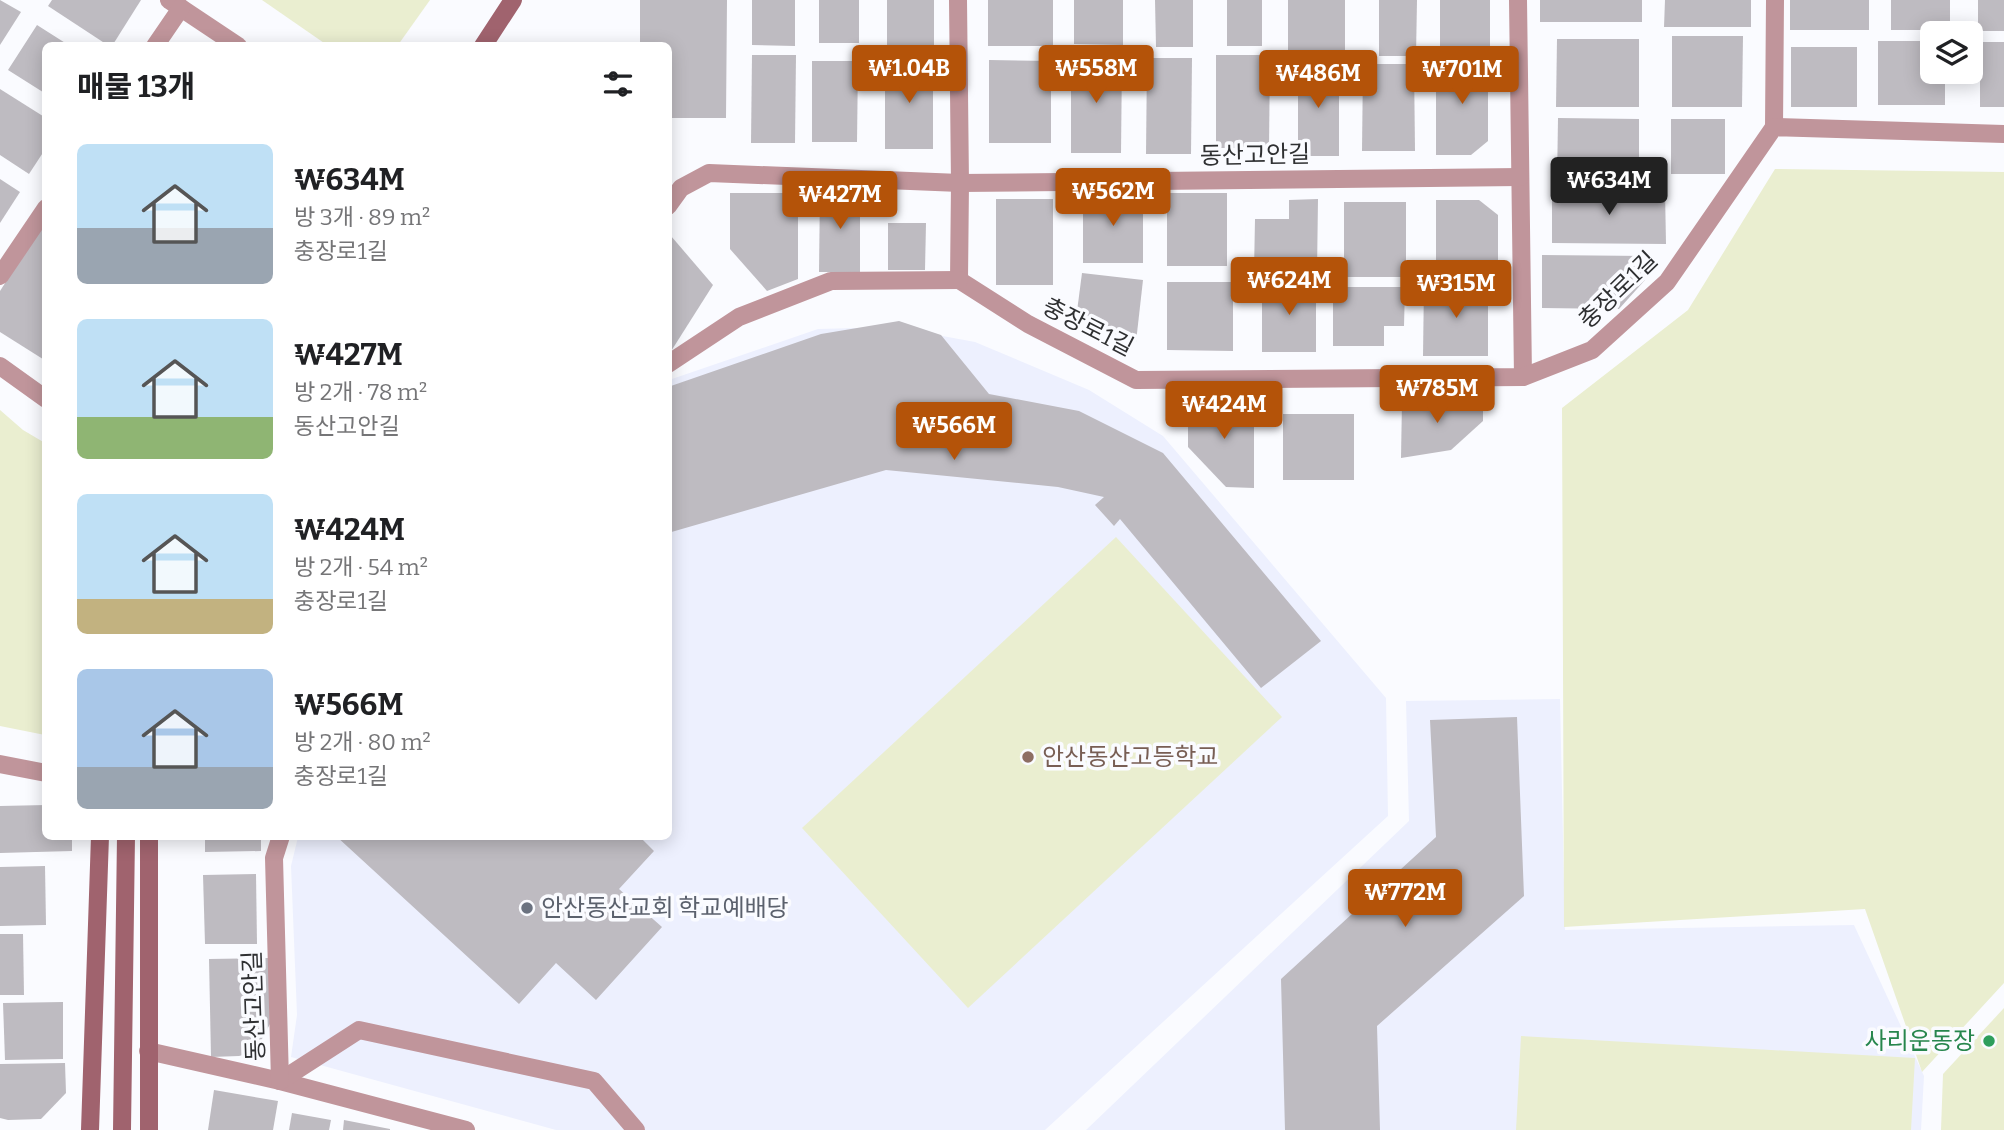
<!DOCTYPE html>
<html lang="ko">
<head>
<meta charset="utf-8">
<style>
	:root { --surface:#fff; --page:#f6f6f6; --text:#202124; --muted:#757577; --accent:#b45309 }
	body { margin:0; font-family:Bitter,"Noto Sans KR",serif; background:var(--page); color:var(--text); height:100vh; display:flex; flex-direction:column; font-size:26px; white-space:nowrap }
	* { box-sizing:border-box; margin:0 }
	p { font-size:23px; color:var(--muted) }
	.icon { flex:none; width:38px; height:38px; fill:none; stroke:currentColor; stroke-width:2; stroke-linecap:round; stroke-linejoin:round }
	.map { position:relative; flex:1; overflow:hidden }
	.panel { position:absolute; left:42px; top:42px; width:630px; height:798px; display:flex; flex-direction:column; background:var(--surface); border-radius:10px; box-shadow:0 4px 18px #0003 }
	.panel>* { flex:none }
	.fabs { position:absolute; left:1920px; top:21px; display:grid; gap:14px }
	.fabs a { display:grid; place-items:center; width:63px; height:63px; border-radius:10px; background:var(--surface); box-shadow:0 4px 18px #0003; font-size:35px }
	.price { position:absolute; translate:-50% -60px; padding:0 16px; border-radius:7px; background:var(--accent); color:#fff; font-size:23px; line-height:46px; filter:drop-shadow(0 2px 4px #0008) }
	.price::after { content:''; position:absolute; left:50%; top:42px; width:21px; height:16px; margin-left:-10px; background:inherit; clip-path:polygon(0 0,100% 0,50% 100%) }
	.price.on { background:#222; color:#fff }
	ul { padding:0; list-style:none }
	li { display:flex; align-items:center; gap:21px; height:175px; padding:0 35px }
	li span { display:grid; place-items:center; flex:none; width:196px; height:140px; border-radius:10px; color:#555 }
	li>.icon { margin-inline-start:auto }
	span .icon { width:84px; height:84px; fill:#fffc; stroke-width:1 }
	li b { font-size:30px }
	h2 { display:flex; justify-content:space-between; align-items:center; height:84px; padding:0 35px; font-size:30px }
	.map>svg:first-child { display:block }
	.built { fill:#edf0fe }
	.green { fill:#eaeed0 }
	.building { fill:#bebbc1 }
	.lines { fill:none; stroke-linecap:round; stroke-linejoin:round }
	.street { stroke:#c0959b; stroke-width:18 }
	.secondary { stroke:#a0636e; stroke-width:18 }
	.education-dot { fill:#8d6e63; stroke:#fafbff; stroke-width:2.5 }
	.worship-dot { fill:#6b7280; stroke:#fafbff; stroke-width:2.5 }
	.leisure-dot { fill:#2e9e5b; stroke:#fafbff; stroke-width:2.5 }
	.labels { text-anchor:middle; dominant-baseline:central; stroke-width:7; stroke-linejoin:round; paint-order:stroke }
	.street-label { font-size:24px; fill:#2f3032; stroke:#fafbff }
	.education-label { font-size:24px; fill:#785e54; stroke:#fafbff; text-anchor:start }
	.worship-label { font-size:24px; fill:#5b616d; stroke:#fafbff; text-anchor:start }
	.leisure-label { font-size:24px; fill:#27864d; stroke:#fafbff; text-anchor:end }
</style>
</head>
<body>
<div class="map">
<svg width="2004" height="1130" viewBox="0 0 2004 1130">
	<rect width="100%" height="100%" fill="#fafbff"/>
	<g class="built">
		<polygon points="894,327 975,342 1089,390 1163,436 1386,698 1388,816 1045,1130 556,1130 291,1057 297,1015 291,866 298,837 668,836 669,380 818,329"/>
		<polygon points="1560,699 1565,930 1854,925 1924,1076 1921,1130 1086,1130 1409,821 1406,701"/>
	</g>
	<g class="green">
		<polygon points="262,0 430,0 398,45 327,45"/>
		<polygon points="1775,169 2004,172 2004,983 1922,1072 1865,909 1564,927 1562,408 1688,310"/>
		<polygon points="0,410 23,430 45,443 45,735 0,726"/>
		<polygon points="1116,537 1282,717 968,1008 802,828"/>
		<polygon points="2004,1008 2004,1130 1941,1130 1943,1074"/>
		<polygon points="1521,1036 1915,1058 1911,1130 1516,1130"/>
	</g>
	<g class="building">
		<polygon points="0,0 21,12 0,45"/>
		<polygon points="52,0 141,0 112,46 109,46 48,6"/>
		<polygon points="640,0 727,0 726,118 668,118 668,46 640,46"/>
		<polygon points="752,0 795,0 795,46 752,45"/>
		<rect x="819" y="0" width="40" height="43"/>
		<rect x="887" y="0" width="47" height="50"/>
		<rect x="988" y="0" width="65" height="46"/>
		<polygon points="1074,0 1123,0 1123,45 1074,44"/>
		<polygon points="1155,0 1193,0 1193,47 1156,47"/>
		<rect x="1227" y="0" width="35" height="46"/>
		<polygon points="1288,0 1345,0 1345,52 1288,51"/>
		<polygon points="1379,0 1417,0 1416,56 1379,56"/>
		<rect x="1440" y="0" width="50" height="51"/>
		<rect x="1540" y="0" width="102" height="22"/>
		<polygon points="1665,0 1751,0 1751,27 1664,27"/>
		<rect x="1790" y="0" width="79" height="30"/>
		<rect x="1891" y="0" width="59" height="30"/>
		<rect x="1978" y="0" width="26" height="31"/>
		<polygon points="37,25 70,46 46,46 46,94 8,70"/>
		<polygon points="1672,36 1743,36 1742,107 1672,107"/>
		<polygon points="1557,39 1639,39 1639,107 1556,107"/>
		<polygon points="1878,41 1932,41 1932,72 1945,72 1945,105 1878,105"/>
		<rect x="1980" y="42" width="24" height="65"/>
		<rect x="1791" y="47" width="66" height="60"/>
		<polygon points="752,55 796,55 795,143 751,143"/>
		<polygon points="1216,55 1270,55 1269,148 1216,148"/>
		<polygon points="1071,58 1122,58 1121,153 1071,153"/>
		<polygon points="1147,58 1192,58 1191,154 1146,154"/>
		<polygon points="1436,59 1488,59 1488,141 1471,155 1436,155"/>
		<polygon points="989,60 1051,61 1051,143 989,143"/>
		<polygon points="812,61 858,61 857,142 812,142"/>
		<polygon points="933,61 933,149 885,149 885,62"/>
		<rect x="1298" y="63" width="41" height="93"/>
		<polygon points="1363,64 1414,64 1415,151 1362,151"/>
		<polygon points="0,89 46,118 46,148 29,174 0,155"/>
		<polygon points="1558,118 1639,119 1639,183 1557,183"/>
		<rect x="1671" y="119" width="54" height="55"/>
		<polygon points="0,179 20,192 0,223"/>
		<polygon points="820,190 860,190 860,272 819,272"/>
		<polygon points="1552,191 1665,191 1666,244 1552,243"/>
		<polygon points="730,193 798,193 798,279 767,291 730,249"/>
		<rect x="1167" y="193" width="60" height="73"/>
		<rect x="1083" y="194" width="60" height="69"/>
		<rect x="996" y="199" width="57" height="86"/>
		<polygon points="1318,199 1317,272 1254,272 1255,219 1289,219 1289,200"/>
		<polygon points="1436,200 1479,200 1498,215 1498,273 1436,273"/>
		<rect x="1344" y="202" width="62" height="75"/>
		<polygon points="888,223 926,223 925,270 888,270"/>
		<polygon points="41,227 46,229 46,361 0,332 0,291"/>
		<polygon points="671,236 713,285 668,356 668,241"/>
		<polygon points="1542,255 1646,256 1645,280 1619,309 1542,308"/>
		<polygon points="1082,273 1143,280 1136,342 1076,319"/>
		<polygon points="1167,282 1233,282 1233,351 1167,350"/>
		<rect x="1262" y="282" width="54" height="70"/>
		<polygon points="1424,283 1488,284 1488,356 1423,356"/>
		<polygon points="1333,287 1405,287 1404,326 1384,326 1384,346 1333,346"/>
		<polygon points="899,321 941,335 989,394 1079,411 1163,453 1321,641 1261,688 1120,519 1114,526 1095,505 1104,497 1058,487 886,470 668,533 668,387 821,334"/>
		<polygon points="1402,401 1483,402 1483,421 1451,450 1401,458"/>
		<polygon points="1188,403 1254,403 1254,488 1226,487 1188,447"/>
		<rect x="1283" y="414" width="71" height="66"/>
		<polygon points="1517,717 1524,896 1377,1026 1380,1130 1285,1130 1281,979 1436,837 1430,720"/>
		<polygon points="46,805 46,836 72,836 72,851 0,853 0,806"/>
		<polygon points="205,836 261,836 261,851 205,852"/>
		<polygon points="336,836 639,836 654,851 619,889 662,927 596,1000 556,963 519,1004"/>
		<polygon points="45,866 46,925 0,926 0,867"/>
		<polygon points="256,874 257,944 205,944 203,875"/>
		<polygon points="0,934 23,934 24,995 0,995"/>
		<polygon points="269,958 270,1024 255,1052 239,1056 211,1057 209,959"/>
		<polygon points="63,1002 63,1059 5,1060 3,1003"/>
		<polygon points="65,1063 66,1093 41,1119 8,1120 0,1118 0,1064"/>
		<polygon points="214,1090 278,1101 273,1130 208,1130"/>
		<polygon points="292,1113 331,1120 329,1130 289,1130"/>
		<polygon points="344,1120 390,1129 390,1130 343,1130"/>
	</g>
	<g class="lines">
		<g class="street">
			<polyline points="169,0 238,46"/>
			<polyline points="958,0 960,183 959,280"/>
			<polyline points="1518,0 1523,377"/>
			<polyline points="155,46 181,8"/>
			<polyline points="1774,127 1775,0"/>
			<polyline points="668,206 681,188 709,173 960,183 1520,177"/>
			<polyline points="0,276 46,208"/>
			<polyline points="959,280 1028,324 1136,380 1523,377 1592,350 1667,282 1774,127 2004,134"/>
			<polyline points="668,364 739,317 831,281 959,280"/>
			<polyline points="0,366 46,399"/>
			<polyline points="0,764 46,773"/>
			<polyline points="148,1051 280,1081 466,1130"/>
			<polyline points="280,1081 359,1030 594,1081 636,1130"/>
			<polyline points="280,1081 274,858 281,836"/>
		</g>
		<g class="secondary">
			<polyline points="483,46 513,0"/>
			<polyline points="149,836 149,1130"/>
			<polyline points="90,1130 100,836"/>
			<polyline points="122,1130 126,836"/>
		</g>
	</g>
	<circle class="education-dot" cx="1028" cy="757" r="7"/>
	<circle class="worship-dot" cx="527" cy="908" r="7"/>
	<circle class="leisure-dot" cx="1989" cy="1041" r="7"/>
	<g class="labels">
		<g class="street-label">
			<text transform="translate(1255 155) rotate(-1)">동산고안길</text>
			<text transform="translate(1618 290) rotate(-44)">충장로1길</text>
			<text transform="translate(1088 327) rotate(27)">충장로1길</text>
			<text transform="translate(254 1006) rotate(-92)">동산고안길</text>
		</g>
		<g class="education-label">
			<text x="1042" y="757">안산동산고등학교</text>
		</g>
		<g class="worship-label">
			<text x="541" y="908">안산동산교회 학교예배당</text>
		</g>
		<g class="leisure-label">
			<text x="1975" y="1041">사리운동장</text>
		</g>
	</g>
</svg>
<div class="fabs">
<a><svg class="icon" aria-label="layers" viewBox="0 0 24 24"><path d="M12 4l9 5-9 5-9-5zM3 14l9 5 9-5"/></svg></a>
</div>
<b class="price" style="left:909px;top:105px">₩1.04B</b>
<b class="price" style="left:1096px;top:105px">₩558M</b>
<b class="price" style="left:1462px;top:106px">₩701M</b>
<b class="price" style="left:1318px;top:110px">₩486M</b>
<b class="price on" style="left:1609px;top:217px">₩634M</b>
<b class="price" style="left:1113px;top:228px">₩562M</b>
<b class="price" style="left:840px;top:231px">₩427M</b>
<b class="price" style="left:1289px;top:317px">₩624M</b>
<b class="price" style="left:1456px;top:320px">₩315M</b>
<b class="price" style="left:1437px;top:425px">₩785M</b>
<b class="price" style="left:1224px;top:441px">₩424M</b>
<b class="price" style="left:954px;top:462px">₩566M</b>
<b class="price" style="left:1405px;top:929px">₩772M</b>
<section class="panel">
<h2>매물 13개<svg class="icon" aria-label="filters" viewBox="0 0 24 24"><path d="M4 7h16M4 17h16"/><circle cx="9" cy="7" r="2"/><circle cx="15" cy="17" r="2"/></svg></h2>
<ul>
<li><span style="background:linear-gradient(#bfe0f5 60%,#9aa5b1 0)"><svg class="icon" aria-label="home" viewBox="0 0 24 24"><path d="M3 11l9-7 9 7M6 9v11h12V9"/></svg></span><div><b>₩634M</b><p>방 3개 · 89 m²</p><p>충장로1길</p></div></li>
<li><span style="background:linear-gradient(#bfe0f5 70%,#8fb573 0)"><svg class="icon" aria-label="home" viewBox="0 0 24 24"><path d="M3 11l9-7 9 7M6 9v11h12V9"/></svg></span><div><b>₩427M</b><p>방 2개 · 78 m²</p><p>동산고안길</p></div></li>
<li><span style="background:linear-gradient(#bfe0f5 75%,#c2b280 0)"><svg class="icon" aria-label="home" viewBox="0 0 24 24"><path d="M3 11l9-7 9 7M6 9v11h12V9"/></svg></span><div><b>₩424M</b><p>방 2개 · 54 m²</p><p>충장로1길</p></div></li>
<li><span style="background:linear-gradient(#a9c7e8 70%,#9aa5b1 0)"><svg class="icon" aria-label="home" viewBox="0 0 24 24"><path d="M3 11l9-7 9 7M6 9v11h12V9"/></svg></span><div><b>₩566M</b><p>방 2개 · 80 m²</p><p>충장로1길</p></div></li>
</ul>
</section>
</div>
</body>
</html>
